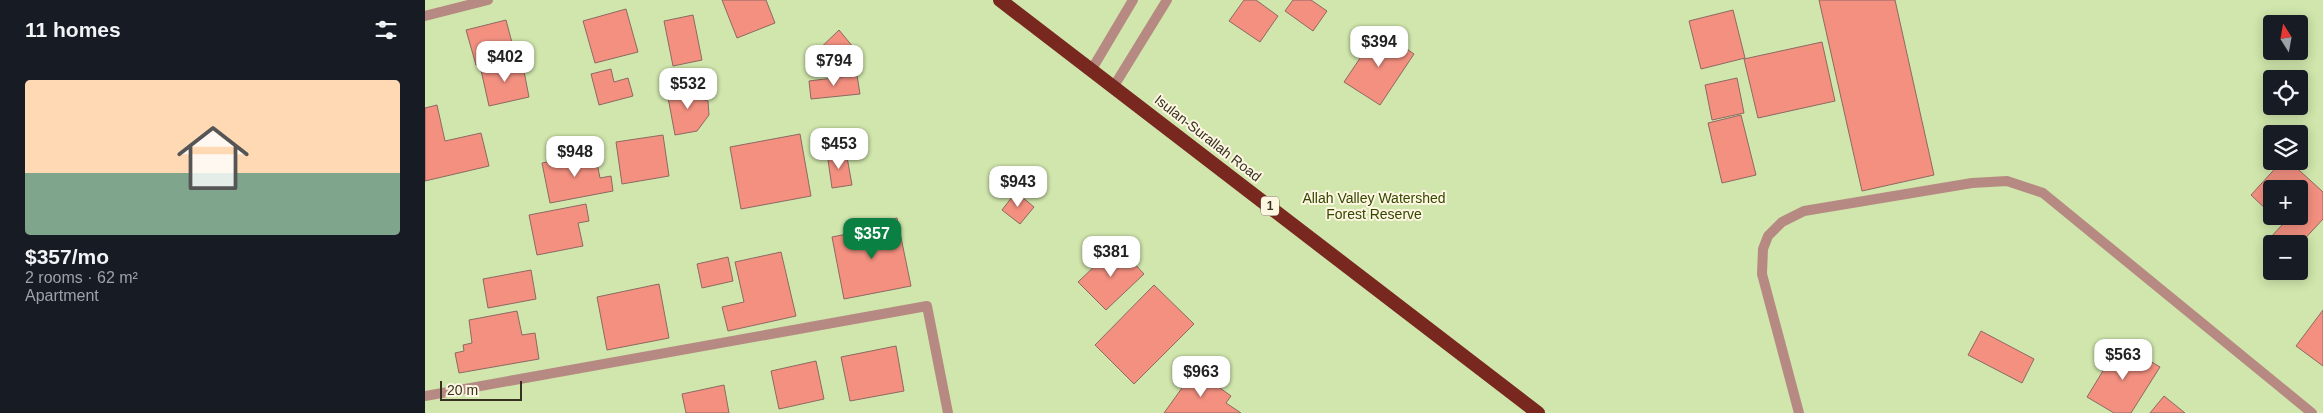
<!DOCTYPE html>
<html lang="en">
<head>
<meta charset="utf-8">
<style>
	:root { --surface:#171b24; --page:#242831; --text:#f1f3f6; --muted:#9ea1a6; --accent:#0b8043 }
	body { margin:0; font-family:Arial,sans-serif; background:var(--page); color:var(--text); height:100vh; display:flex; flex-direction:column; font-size:19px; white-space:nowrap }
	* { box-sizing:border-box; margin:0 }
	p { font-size:16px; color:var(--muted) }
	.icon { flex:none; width:28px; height:28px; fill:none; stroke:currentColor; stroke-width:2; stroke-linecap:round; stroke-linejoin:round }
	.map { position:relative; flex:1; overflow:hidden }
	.panel { display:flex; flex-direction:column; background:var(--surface); width:425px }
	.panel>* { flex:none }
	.needle { width:32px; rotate:349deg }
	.controls { position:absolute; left:1838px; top:15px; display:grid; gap:10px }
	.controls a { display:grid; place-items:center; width:45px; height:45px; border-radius:5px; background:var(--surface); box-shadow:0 2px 12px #0003; font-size:25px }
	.scale { position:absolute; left:15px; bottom:12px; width:82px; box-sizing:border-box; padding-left:5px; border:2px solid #363123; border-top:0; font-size:14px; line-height:18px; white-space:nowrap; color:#363123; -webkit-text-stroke:4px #fdf6e1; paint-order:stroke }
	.price { position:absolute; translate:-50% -42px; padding:0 11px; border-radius:10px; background:#fff; color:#222; font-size:16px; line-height:32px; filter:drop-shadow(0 1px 2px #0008) }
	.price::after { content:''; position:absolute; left:50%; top:30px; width:15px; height:11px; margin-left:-8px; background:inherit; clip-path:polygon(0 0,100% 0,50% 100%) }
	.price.active { background:var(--accent); color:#fff }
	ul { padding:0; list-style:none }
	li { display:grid; align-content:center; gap:10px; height:265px; padding:0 25px }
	li span { display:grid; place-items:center; height:155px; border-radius:5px; color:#555 }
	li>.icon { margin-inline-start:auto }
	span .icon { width:90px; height:90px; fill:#fffc; stroke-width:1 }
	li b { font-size:21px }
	h2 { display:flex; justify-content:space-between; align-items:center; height:60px; padding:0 25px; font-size:21px }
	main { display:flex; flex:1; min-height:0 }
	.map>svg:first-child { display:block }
	.green { fill:#d0e6ac; fill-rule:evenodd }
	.building { fill:#f39080; stroke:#8d6962 }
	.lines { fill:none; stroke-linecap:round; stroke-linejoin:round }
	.service { stroke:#b68a82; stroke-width:10 }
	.minor { stroke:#b68a82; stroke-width:10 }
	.trunk { stroke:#78281e; stroke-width:14 }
	.labels { text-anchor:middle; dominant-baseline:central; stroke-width:4; stroke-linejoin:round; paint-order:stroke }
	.shield { fill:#fdf6e1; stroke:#726c5c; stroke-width:1 }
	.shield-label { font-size:12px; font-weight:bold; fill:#363123 }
	.street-label { font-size:14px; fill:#363123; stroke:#fdf6e1 }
	.park-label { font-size:14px; fill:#344600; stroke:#fdf6e1 }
</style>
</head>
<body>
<main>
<section class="panel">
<h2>11 homes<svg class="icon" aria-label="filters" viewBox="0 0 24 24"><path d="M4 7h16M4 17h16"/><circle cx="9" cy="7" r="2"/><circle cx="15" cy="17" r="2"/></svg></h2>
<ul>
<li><span style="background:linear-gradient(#ffd9b3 60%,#7fa58c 0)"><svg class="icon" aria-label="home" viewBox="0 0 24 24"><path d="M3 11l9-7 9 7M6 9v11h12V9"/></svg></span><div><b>$357/mo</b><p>2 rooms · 62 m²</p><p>Apartment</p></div></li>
</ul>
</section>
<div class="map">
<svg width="1898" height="413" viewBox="0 0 1898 413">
	<rect width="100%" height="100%" fill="#f4e9c5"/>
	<path class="green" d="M0 0H1898V413H0ZM1846 24H1874V51H1846ZM1846 79H1874V106H1846ZM1846 134H1874V161H1846ZM1846 189H1874V216H1846ZM1846 244H1874V271H1846Z"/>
	<g class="building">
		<polygon points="297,0 341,0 350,23 312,38"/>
		<polygon points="819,0 831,0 853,16 835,42 804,21"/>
		<polygon points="868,0 886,0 902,11 888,31 860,11"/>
		<polygon points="1394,0 1470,0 1509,175 1437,191"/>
		<polygon points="201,9 213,52 170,63 158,21"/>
		<polygon points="1308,10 1320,58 1276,69 1264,21"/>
		<polygon points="268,15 277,60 248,66 239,21"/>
		<polygon points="81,20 90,54 51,65 41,30"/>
		<polygon points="414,30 433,53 405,74 385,58"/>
		<polygon points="954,30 989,54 955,105 919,82"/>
		<polygon points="1397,42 1410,101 1333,118 1319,59"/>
		<polygon points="97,61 104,97 64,106 56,70"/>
		<polygon points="186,69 189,82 203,78 208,96 174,105 166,74"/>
		<polygon points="432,75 435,94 386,99 384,81"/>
		<polygon points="1312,78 1319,113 1287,120 1280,85"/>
		<polygon points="273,85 276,99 283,101 284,115 272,131 250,135 242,92"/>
		<polygon points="12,105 20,141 56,133 64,166 0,181 0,108"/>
		<polygon points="1316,115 1331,175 1297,183 1283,123"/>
		<polygon points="375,134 386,196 316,209 305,147"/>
		<polygon points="238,135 244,176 197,184 191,142"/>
		<polygon points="413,151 414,158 422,157 427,185 407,188 402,153"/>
		<polygon points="170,153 175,178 186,176 188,191 125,203 117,163"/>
		<polygon points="1857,161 1864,161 1898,192 1898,219 1874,245 1851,244 1845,238 1858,224 1849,216 1874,216 1874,189 1846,189 1846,214 1826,195"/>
		<polygon points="591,192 609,207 595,224 577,210"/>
		<polygon points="161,204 164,221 153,223 158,246 112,255 104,215"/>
		<polygon points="472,218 486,286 419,299 407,237 442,230 440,224"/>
		<polygon points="692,245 719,274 681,310 653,282"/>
		<polygon points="356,252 371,316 303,331 297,307 319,302 310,262"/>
		<polygon points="303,257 308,281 277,288 272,264"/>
		<polygon points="106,270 111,299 63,308 58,279"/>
		<polygon points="234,284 244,338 182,350 172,297"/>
		<polygon points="729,285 769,324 709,384 670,345"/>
		<polygon points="1898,310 1898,366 1871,346"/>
		<polygon points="92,311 97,335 110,333 114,359 34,373 30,353 39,351 38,345 47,343 44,320"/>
		<polygon points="1556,331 1609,359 1597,383 1543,355"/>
		<polygon points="1695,343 1735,367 1706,413 1689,413 1662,397"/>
		<polygon points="471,346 479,391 425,401 416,357"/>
		<polygon points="391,361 399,399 354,409 346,371"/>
		<polygon points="770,370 806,396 801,403 816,413 739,413"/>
		<polygon points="299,385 304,413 261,413 257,394"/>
		<polygon points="1739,396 1760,413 1725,413"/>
	</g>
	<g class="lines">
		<polyline class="service" points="667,69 708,0"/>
		<g class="minor">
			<polyline points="0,16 63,0"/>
			<polyline points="689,86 742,0"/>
			<polyline points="0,396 502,306 523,413"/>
			<polyline points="1374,413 1337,274 1338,249 1343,236 1357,222 1379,211 1547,183 1582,181 1618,193 1887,413"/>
		</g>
		<polyline class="trunk" points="575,0 1113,413"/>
	</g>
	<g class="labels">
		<rect class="shield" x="836" y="196.5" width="18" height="19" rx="4"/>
		<g class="shield-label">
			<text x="845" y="206">1</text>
		</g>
		<g class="street-label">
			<text transform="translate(783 138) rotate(38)">Isulan-Surallah Road</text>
		</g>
		<g class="park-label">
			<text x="949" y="198">Allah Valley Watershed<tspan x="949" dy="16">Forest Reserve</tspan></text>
		</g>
	</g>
</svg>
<div class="controls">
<a><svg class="needle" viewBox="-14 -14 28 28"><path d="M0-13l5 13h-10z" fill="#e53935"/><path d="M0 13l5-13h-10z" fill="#9ea1a6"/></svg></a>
<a><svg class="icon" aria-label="locate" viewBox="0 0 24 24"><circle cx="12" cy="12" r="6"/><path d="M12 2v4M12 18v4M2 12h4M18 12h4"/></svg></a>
<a><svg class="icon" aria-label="layers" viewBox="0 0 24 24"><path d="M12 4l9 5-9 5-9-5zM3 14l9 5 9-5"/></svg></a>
<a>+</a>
<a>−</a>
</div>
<div class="scale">20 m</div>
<b class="price" style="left:954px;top:68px">$394</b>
<b class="price" style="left:80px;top:83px">$402</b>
<b class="price" style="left:409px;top:87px">$794</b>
<b class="price" style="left:263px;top:110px">$532</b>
<b class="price" style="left:414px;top:170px">$453</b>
<b class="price" style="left:150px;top:178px">$948</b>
<b class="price" style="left:593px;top:208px">$943</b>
<b class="price active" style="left:447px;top:260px">$357</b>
<b class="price" style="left:686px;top:278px">$381</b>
<b class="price" style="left:1698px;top:381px">$563</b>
<b class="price" style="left:776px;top:398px">$963</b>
</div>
</main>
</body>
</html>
